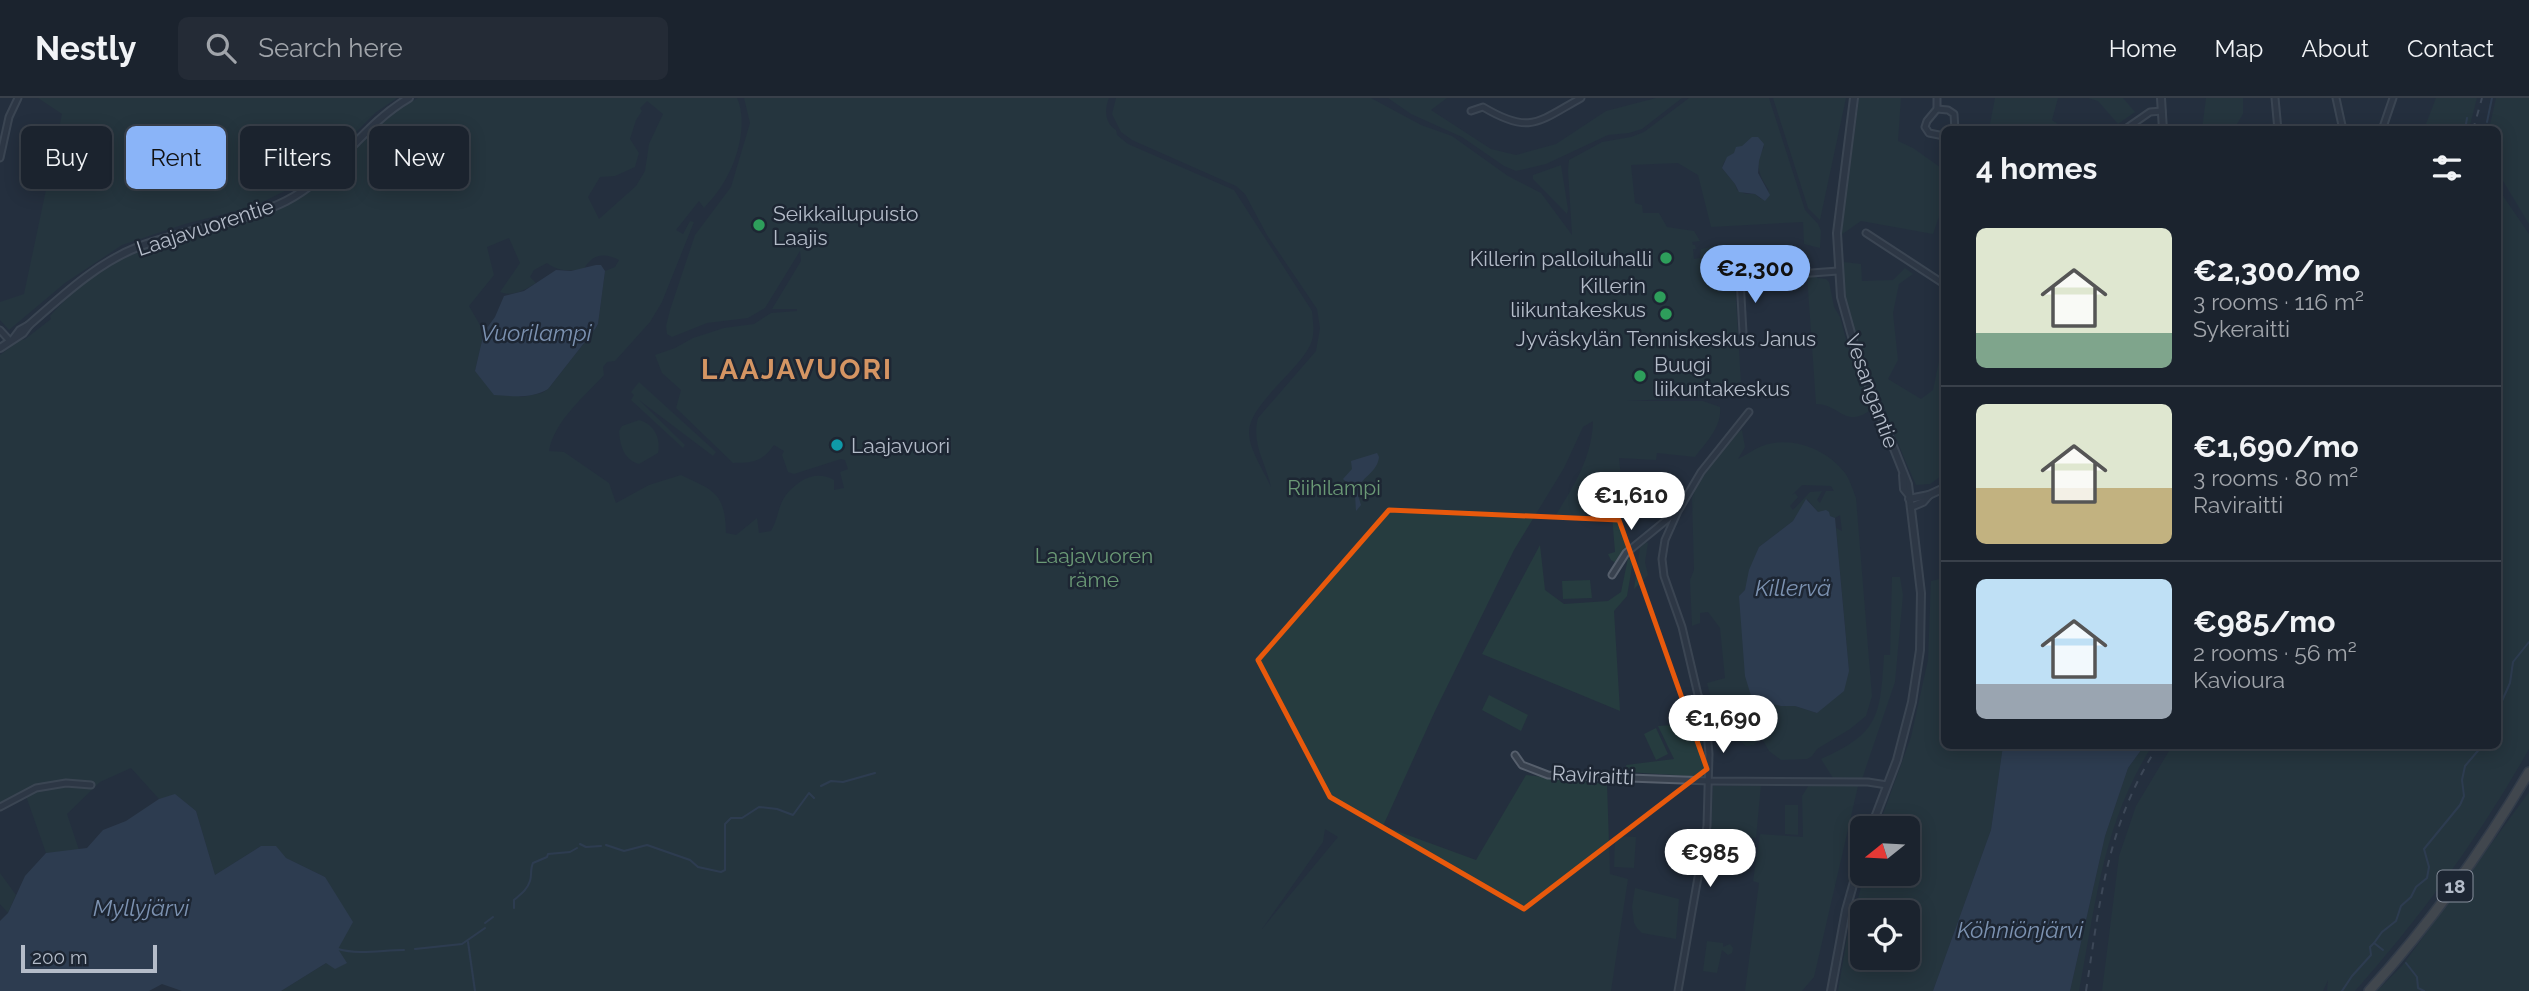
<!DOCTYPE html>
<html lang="en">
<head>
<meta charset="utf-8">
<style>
	:root { --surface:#1b232e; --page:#242b36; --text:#f1f3f6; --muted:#a0a4aa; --line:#39404a; --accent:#8ab4f8 }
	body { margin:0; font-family:Raleway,sans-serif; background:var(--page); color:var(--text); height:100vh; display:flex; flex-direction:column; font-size:26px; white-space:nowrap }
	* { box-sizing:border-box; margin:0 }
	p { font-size:23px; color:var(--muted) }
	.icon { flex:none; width:38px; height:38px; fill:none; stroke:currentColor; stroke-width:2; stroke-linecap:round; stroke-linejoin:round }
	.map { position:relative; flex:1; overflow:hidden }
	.side { position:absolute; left:1941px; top:28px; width:560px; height:623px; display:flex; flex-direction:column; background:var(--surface); border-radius:10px; box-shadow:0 4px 18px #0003,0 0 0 2px var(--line) }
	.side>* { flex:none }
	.hud { position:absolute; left:21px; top:28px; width:665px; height:63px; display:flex; gap:14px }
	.needle { width:46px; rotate:252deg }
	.buttons { position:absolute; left:1850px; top:718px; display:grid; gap:14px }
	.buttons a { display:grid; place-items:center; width:70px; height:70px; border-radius:10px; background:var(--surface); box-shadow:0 4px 18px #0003,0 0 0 2px var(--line); font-size:35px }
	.scale { position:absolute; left:21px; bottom:18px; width:136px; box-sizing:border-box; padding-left:7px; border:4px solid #b4bcc9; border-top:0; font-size:19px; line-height:24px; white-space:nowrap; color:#b4bcc9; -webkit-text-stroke:5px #1d2633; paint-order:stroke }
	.price { position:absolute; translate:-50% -60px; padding:0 16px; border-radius:24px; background:#fff; color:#222; font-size:23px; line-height:46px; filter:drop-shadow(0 2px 4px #0008) }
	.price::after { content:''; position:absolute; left:50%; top:42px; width:21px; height:16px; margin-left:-10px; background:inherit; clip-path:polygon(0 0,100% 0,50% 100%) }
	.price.selected { background:var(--accent); color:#111 }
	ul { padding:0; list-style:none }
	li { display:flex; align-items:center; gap:21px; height:175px; padding:0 35px }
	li+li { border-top:2px solid var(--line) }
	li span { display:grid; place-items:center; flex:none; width:196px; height:140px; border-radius:10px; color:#555 }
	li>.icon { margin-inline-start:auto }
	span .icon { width:84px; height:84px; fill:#fffc; stroke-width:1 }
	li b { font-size:30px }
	h2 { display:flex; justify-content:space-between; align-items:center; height:84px; padding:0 35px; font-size:30px }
	.chip { padding:0 24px; border-radius:10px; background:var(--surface); box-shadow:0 4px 18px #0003,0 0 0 2px var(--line); font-size:24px; line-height:63px }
	.chip.selected { background:var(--accent); color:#111 }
	header { display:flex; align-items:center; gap:42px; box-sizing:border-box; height:98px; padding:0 35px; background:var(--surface); border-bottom:2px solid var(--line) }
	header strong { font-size:33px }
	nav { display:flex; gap:38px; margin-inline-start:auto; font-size:24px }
	.search { width:490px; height:63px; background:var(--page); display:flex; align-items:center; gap:18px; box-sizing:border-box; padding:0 24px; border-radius:10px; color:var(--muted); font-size:26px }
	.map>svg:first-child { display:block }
	.green { fill:#263c3f; fill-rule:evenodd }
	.water { fill:#394c67 }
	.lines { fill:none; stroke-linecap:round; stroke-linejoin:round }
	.stream { stroke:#394c67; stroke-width:2 }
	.minor-casing { stroke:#565f6c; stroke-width:9 }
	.tertiary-casing { stroke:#565f6c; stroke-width:10 }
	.trunk-casing { stroke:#434c59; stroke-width:12 }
	.minor { stroke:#38414e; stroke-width:5 }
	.tertiary { stroke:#38414e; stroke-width:6 }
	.trunk { stroke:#656462; stroke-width:9 }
	.rail { stroke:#5a6575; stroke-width:2; stroke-dasharray:7 7; stroke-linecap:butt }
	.marked { fill:none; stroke:#e8590c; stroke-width:5; stroke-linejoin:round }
	.leisure-dot { fill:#2e9e5b; stroke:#1d2633; stroke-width:2.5 }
	.culture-dot { fill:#0f9aa8; stroke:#1d2633; stroke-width:2.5 }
	.labels { text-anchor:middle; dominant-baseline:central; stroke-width:5; stroke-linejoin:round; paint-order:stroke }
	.shield { fill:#1d2633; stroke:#878f9c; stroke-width:2 }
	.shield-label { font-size:19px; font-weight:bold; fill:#b4bcc9 }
	.poi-label { font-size:21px; fill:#b4bcc9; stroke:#1d2633; text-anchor:start }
	.street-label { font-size:21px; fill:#b4bcc9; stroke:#1d2633 }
	.park-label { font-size:21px; fill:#6b9a76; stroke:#1d2633 }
	.water-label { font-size:23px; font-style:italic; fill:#7c92b1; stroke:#1d2633 }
	.district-label { font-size:28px; font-weight:bold; letter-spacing:2px; fill:#d59563; stroke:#1d2633 }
</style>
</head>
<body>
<header>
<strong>Nestly</strong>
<div class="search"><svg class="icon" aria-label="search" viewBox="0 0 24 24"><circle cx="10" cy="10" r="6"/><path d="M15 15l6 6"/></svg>Search here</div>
<nav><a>Home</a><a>Map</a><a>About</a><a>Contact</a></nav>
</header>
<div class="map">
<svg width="2529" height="893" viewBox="0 0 2529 893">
	<rect width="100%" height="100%" fill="#242f3e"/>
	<g class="green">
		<polygon points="38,0 397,0 375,15 310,80 255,108 185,126 122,147 65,185 9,232 0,222 0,204 24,196 62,16"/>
		<path d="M418 0H737C748 24 738 62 724 84 719 93 711 102 704 110L699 103 676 132 683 136 690 123 694 124 662 204 650 224 615 263 607 264 603 269 604 277C585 298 554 323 549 353L564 354 609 385 616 405 649 387 681 377C714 393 725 394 726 435L736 437 757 420 759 435 771 433C778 422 778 407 786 397 799 381 816 372 834 382V392L844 390 840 374 848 371 845 362 841 361 794 376 788 374 782 357 784 353 774 347C762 364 753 365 733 365L676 310 681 292 662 275 655 257 675 250 693 240 724 230 754 226 771 215 797 213V211H772L801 163 800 153 765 210 748 220 707 225 672 239 667 236 666 228 670 212 695 137 731 89 750 25 744 0H1109C1104 12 1105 25 1116 32L1117 37 1128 46 1234 92 1312 213C1313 224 1315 235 1311 245 1301 271 1249 306 1249 334 1249 352 1264 373 1271 389 1266 365 1251 346 1258 320L1316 253 1320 230 1317 211 1267 137 1245 96 1236 88 1132 42 1121 34 1112 16 1116 0H1371L1421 27 1452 38 1508 78 1541 95 1572 137 1568 73 1569 62 1602 44 1631 39 1644 34 1689 0H1769L1805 112 1818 126 1821 133 1820 150 1804 146 1803 124 1711 129 1698 77 1678 65 1631 67 1635 105 1642 107 1643 115H1659L1667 129 1694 133 1700 143 1692 144 1693 147H1695L1696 151H1693L1694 161 1700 160 1701 151 1725 146 1733 153 1741 285 1731 298 1627 303H1703L1720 309C1722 329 1706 344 1695 359L1657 355 1656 362 1619 360 1622 389 1585 400V419L1554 420C1573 389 1592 361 1593 323L1583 329 1564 370 1514 452 1435 613 1383 728 1476 762 1526 677 1607 686 1610 776 1628 781 1611 893H281L326 865 338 851 325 779 261 748 215 777 196 713 175 697 159 701 131 670 100 684 67 716 79 752 46 755 26 698 0 711V257L21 241 24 242 51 221 50 218C78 186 118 158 160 146 204 133 251 127 291 104 340 77 368 24 418 0ZM647 3 663 16 649 46 645 73 636 88 599 121 588 99 600 79 615 78 635 69 639 55 630 41 636 22 642 13 640 10ZM1753 39 1764 49C1754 65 1759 78 1769 92L1761 101 1755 96H1746L1737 92 1735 86 1722 70 1724 64ZM509 140 520 165 500 194C513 199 525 192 536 185L530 179 534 172 547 165C559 174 570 173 584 171 593 155 605 155 619 162L615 169 605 173 598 226 595 231 548 291 542 295 521 299 475 273 484 234 469 208 494 177 487 149ZM1325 731 1338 739 1262 831 1323 744Z"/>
		<polygon points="1388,0 1447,0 1431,12 1491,51 1516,57 1556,46 1606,13 1656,0 1682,0 1642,31 1629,35 1608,37 1546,66 1516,73 1504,68 1462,39 1411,16"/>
		<polygon points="1773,0 1846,0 1820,122 1808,110"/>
		<polygon points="1859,0 1901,0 1898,43 1913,50 1944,72 1944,114 1941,113 1933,136 1861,123 1841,137"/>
		<polygon points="1995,0 2058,0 2052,22 2065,31 1989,31"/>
		<polygon points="2088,0 2123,0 2135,14 2118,26 2098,3"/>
		<polygon points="2206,0 2243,0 2243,16 2234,31 2202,31"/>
		<polygon points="2436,0 2477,0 2469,31 2424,31"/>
		<polygon points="2496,0 2529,0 2529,126 2497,73 2497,32 2489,31"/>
		<polygon points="1561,67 1568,111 1567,116 1533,81 1533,77"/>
		<path d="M2497 89 2529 136V651C2480 738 2421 819 2355 893H2327L2328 882 2323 893H2102L2119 758 2136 708 2172 648H2497Z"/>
		<path d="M1844 164 1861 166 1862 183 1893 182 1905 170 1913 176 1899 186 1893 215 1898 262 1888 281 1921 301 1933 292 1942 249H1944V376L1930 386 1916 387C1902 357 1891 327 1879 297 1862 256 1838 210 1844 164Z"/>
		<path d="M1817 176V180L1826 181 1829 184 1834 209 1840 219 1848 249 1866 295 1869 313C1845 330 1839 306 1816 306L1807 177Z"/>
		<polygon points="639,284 716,354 713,358 639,302 685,347 683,350 631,302 634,297 631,294"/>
		<path d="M639 322C654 326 661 340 658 355L639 366C624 362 620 348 619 333L622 328Z"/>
		<path d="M1742 332 1745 349 1738 361C1746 357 1754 351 1762 348 1791 337 1827 351 1845 375 1850 382 1853 392 1856 400L1872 598 1866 618 1850 631 1817 651 1812 658 1807 661 1781 662 1769 653 1761 639 1754 647 1746 648C1725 632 1713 611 1707 585L1725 580 1720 530 1708 514 1700 515V525L1692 528 1690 482 1694 472 1692 400 1697 387 1733 337ZM1802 387 1831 388 1834 393H1826L1820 405 1817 402 1822 393 1810 394 1793 412 1790 408 1798 399 1795 395 1792 397ZM1807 401 1818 414 1835 420 1840 417 1842 433 1836 430 1849 573 1817 615 1795 608H1781L1760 602 1739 498 1745 492 1759 449 1793 423Z"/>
		<polygon points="1612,417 1616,417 1624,428 1627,451 1616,465 1611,462 1608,456 1615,454"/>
		<polygon points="1646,444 1648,445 1645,464 1648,477 1634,491 1640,449"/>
		<polygon points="1540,447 1545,492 1564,506 1608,503 1621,494 1628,460 1633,463 1627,498 1614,513 1620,613 1482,556"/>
		<path d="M1892 479H1900L1903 497 1895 584 1862 681 1833 680 1821 661C1880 635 1880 617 1884 557H1890Z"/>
		<path d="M1944 480V648H2003L1991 732 1933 893H1838L1847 840 1865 775H1908V730H1878L1911 639 1928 562 1931 483ZM1862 814H1908V859H1862Z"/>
		<polygon points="1590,482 1592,500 1563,501 1562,483"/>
		<polygon points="1489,597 1528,617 1521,633 1482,612"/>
		<polygon points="1701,625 1703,657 1706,657 1706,679 1627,674 1626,667 1674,661 1658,628"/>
		<polygon points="1656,630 1668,656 1656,662 1644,636"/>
		<path d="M2144 648H2152C2103 725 2096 805 2079 893H2070L2105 738 2128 670Z"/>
		<polygon points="1761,687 1756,740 1711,734 1713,688"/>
		<polygon points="1809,687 1858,688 1814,879 1802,893 1745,893 1759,785 1753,783 1760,736 1803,739 1802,698"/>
		<polygon points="2529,694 2529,893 2377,893 2402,868"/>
		<polygon points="1785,707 1798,707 1798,737 1785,736"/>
		<polygon points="1615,738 1636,739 1634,770 1614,769"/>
		<polygon points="0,775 16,797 8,815 0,806"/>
		<polygon points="1635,790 1679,801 1676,841 1642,835 1637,830 1634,825 1632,809"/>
		<polygon points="1707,843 1723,845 1723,849 1730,846 1733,850 1732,855 1728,857 1722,852 1717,875 1703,873"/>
	</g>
	<g class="water">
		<polygon points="1752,39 1758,39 1764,46 1759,63 1758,75 1770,97 1765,103 1755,96 1739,94 1735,86 1722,70 1727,59 1734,55 1736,49 1742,48"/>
		<path d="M596 167H601L605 173 598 226 595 231 548 291C532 301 511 298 494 297L475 273 484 234 495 219 504 198 524 193 556 172 571 173Z"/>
		<path d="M1377 355 1379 359C1377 374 1364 378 1356 391L1361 407 1356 413C1355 393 1356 394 1343 381L1352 371 1351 363Z"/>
		<polygon points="1806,401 1818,414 1826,412 1829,414 1830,418 1835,420 1849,573 1844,593 1817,615 1795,608 1781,608 1752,601 1745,578 1739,498 1745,492 1749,472 1759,449 1793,423"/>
		<polygon points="2003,648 2144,648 2128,670 2105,738 2070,893 1933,893 1991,732"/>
		<polygon points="175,696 196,713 215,777 261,748 276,748 286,760 325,779 353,824 338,851 347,865 335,871 326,865 281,893 182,893 162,886 149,893 0,893 0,823 8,815 25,778 46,755 87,750 103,732 126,723 159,701"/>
	</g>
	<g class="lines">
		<g class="stream">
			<polyline points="2487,24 2492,0"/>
			<polyline points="2465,32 2467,20"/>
			<polyline points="2497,614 2510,585 2513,564 2529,544"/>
			<polyline points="821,688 831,683 843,684 875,675"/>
			<polyline points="580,746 586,749 601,748"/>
			<polyline points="606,747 624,753 647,747 690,762 698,769 721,774 725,772 725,726 731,720 742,720 759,709 777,711 793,717 809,695 814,700"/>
			<path d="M514 810V802C521 796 527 792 530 783 532 777 530 771 533 765L547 759 548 756 570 754 577 750"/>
			<polyline points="485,825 493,819"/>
			<polyline points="468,844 475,893"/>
			<polyline points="2374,845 2382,834 2396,823 2401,808 2411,799 2416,789 2427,780 2429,769 2424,751 2460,707 2464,698 2462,682 2465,668 2482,648"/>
			<path d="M338 851C359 857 382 852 404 852"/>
			<polyline points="415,851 462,846 485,830"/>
			<polyline points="2406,865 2417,879 2418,890 2424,893"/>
			<polyline points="2342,893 2352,878 2371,857 2370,849 2374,845 2383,852"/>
		</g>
		<g class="minor-casing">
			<g id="minor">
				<polyline points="1937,0 1937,11 1927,23 1925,29 1929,35 1944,38"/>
				<polyline points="2275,0 2278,32"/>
				<polyline points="2336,0 2343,32"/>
				<polyline points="1937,11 1948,12 1954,16 1955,32"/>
				<path d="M1471 13 1483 9C1530 37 1538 24 1581 0"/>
				<polyline points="2124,32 2150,14 2162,13"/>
				<polyline points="2382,32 2393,0"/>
				<polyline points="0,60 9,19 18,0"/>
				<polyline points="1866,135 1944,186"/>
				<polyline points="1740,180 1743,235"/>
				<polyline points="1732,181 1838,173"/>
				<polyline points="0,232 10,243"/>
				<polyline points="1612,477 1626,455 1675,415"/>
				<polyline points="1515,657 1522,667 1548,677 1710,683 1868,684 1887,687"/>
				<polyline points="0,709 36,690 66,685 91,687"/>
				<polyline points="1678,893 1707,728 1709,656 1705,611 1698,597 1682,529 1664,478 1662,461 1665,442 1678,413 1701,374 1749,314"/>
			</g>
		</g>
		<g class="tertiary-casing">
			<g id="tertiary">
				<polyline points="1854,0 1837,135 1841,199 1858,260 1908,386 1921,495 1920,552 1912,604 1897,662 1871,730"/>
				<polyline points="2161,0 2163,32"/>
				<polyline points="14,240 20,232 29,227"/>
				<path d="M0 250 23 235 29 227C62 198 97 165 138 149 186 131 240 126 286 103 335 78 362 27 409 0"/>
				<polyline points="1903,377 1904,391 1908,396"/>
				<polyline points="1909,401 1929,397 1944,390"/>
				<polyline points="1911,409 1923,404 1929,397"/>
				<polyline points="1831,893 1846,812 1862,755"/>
			</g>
		</g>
		<g class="trunk-casing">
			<path id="trunk" d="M2369 893C2430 826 2483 752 2529 674"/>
		</g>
		<use href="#minor" class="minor"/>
		<use href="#tertiary" class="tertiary"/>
		<use href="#trunk" class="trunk"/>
		<g class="rail">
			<polyline points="2473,32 2482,0"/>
			<path d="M2086 893C2100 803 2107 726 2158 648"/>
		</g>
	</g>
	<path d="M0 0H2529V893H0ZM1389 412 1619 422 1707 671 1524 811 1330 699 1258 562Z" fill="#242f3e" fill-opacity=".55" fill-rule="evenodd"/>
	<path class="marked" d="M1389 412 1619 422 1707 671 1524 811 1330 699 1258 562Z"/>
	<g class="leisure-dot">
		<circle cx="759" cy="127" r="7"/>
		<circle cx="1666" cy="160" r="7"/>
		<circle cx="1660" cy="199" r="7"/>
		<circle cx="1666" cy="216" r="7"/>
		<circle cx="1640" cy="278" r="7"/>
	</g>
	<circle class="culture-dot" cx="837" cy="347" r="7"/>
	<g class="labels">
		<rect class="shield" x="2437.5" y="772.5" width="35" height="31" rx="5"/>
		<g class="shield-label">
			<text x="2455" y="788">18</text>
		</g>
		<g class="poi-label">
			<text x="773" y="115">Seikkailupuisto<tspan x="773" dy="24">Laajis</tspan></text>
			<text x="1652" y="160" text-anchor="end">Killerin palloiluhalli</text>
			<text x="1646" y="187" text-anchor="end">Killerin<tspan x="1646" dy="24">liikuntakeskus</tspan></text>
			<text x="1666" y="240" text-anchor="middle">Jyväskylän Tenniskeskus Janus</text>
			<text x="1654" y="266">Buugi<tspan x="1654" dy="24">liikuntakeskus</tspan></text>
			<text x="851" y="347">Laajavuori</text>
		</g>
		<g class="street-label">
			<text transform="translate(205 129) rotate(-18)">Laajavuorentie</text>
			<text transform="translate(1872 293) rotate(70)">Vesangantie</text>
			<text transform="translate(1593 677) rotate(3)">Raviraitti</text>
		</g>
		<g class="park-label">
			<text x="1334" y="389">Riihilampi</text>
			<text x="1094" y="457">Laajavuoren<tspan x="1094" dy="24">räme</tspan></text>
		</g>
		<g class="water-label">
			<text x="536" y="234">Vuorilampi</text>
			<text x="1793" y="489">Killervä</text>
			<text x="141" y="809">Myllyjärvi</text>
			<text x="2020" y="831">Köhniönjärvi</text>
		</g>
		<g class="district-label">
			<text x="797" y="271">LAAJAVUORI</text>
		</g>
	</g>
</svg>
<div class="buttons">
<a><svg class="needle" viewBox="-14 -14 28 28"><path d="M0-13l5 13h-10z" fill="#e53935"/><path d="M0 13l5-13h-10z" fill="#a0a4aa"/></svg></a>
<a><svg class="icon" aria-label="locate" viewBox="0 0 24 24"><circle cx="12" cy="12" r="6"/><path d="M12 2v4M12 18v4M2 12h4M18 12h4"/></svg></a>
</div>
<div class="scale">200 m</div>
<b class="price selected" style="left:1755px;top:207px">€2,300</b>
<b class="price" style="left:1631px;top:434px">€1,610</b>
<b class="price" style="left:1723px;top:657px">€1,690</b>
<b class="price" style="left:1710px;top:791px">€985</b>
<div class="hud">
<a class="chip">Buy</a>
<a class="chip selected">Rent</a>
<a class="chip">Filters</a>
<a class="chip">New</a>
</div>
<section class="side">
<h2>4 homes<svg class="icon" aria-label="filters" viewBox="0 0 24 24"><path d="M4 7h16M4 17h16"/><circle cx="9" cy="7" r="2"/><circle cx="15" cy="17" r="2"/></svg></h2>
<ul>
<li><span style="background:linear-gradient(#dfe7d0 75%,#7fa58c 0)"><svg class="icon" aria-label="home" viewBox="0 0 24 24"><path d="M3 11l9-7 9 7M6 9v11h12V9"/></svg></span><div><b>€2,300/mo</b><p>3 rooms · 116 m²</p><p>Sykeraitti</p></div></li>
<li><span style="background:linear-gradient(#dfe7d0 60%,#c2b280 0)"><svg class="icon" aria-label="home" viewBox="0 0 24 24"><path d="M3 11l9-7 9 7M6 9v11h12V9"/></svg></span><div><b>€1,690/mo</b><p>3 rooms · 80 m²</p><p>Raviraitti</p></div></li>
<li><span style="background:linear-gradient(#bfe0f5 75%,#9aa5b1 0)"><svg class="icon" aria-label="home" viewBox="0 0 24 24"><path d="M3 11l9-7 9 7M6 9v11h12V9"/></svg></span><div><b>€985/mo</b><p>2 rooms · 56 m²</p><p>Kavioura</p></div></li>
</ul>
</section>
</div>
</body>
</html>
